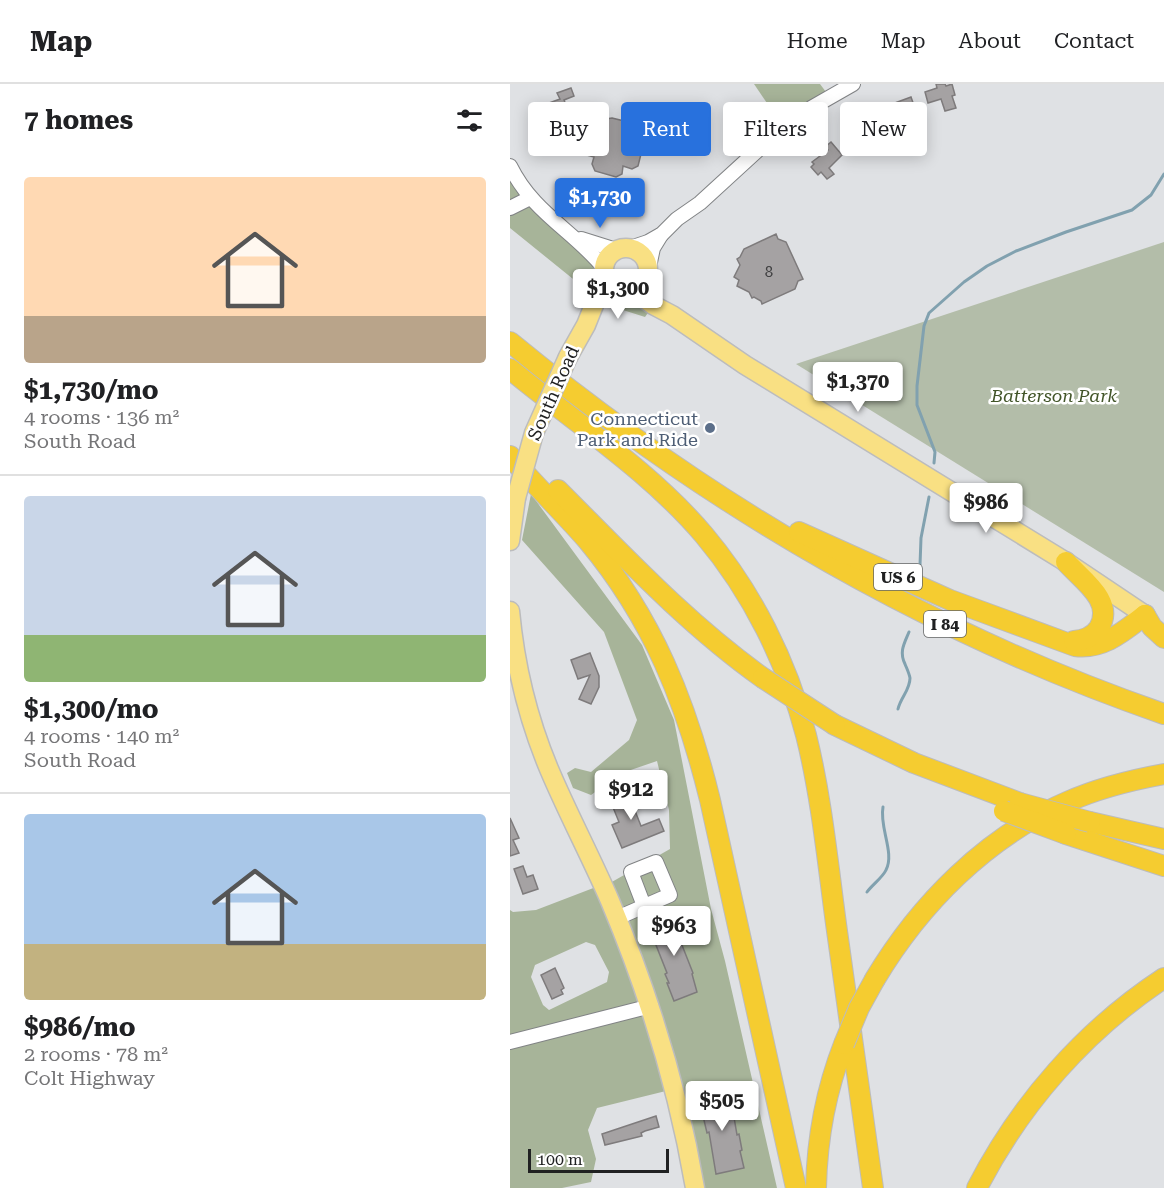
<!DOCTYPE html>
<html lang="en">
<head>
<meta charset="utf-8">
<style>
	:root { --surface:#fff; --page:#f6f6f6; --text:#202124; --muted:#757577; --line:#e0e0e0; --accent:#2871dd }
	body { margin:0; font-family:"Roboto Serif",serif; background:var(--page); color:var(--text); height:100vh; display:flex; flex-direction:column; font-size:22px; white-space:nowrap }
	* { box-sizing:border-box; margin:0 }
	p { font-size:20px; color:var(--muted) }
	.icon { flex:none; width:33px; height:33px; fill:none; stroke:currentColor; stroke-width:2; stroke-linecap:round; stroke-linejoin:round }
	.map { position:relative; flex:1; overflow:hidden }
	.side { display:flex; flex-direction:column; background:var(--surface); width:510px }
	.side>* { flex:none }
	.banner { position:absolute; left:18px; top:18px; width:546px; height:54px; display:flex; gap:12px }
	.scale { position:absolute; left:18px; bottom:15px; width:141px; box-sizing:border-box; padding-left:6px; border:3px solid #202122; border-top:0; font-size:16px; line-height:21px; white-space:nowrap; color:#202122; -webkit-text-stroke:4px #fff; paint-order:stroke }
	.price { position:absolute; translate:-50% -51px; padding:0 14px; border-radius:6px; background:#fff; color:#222; font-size:20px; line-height:39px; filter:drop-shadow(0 2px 3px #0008) }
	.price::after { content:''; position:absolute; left:50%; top:36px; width:18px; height:14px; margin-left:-9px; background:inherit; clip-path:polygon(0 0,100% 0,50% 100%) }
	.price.on { background:var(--accent); color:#fff }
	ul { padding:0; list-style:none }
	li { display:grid; align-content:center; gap:12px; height:318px; padding:0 24px }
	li+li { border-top:2px solid var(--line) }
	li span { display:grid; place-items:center; height:186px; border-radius:6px; color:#555 }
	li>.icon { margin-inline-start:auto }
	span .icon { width:108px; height:108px; fill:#fffc; stroke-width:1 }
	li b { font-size:26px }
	h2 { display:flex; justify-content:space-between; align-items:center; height:72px; padding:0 24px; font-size:26px }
	.pill { padding:0 21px; border-radius:6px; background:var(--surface); box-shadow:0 3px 15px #0003; font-size:21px; line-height:54px }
	.pill.on { background:var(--accent); color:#fff }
	header { display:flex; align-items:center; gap:36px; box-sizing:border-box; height:84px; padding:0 30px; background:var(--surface); border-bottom:2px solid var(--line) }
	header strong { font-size:28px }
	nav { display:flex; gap:33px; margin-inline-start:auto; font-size:21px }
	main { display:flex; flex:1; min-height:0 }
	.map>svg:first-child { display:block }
	.green { fill:#b3bda9 }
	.forest { fill:#a7b499; fill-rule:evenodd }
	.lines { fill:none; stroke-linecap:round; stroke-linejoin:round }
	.stream { stroke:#81a1af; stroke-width:3 }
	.building { fill:#a5a2a3; stroke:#7e7b7c; stroke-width:1.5 }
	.minor-casing { stroke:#818385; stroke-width:16 }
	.major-casing { stroke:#bcbcbd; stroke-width:21 }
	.highway-casing { stroke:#bcbcbd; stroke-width:22 }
	.minor { stroke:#fff; stroke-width:14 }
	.major { stroke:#f9e083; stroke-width:18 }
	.highway { stroke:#f5cc30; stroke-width:20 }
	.major-bridge-casing { stroke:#bcbcbd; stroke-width:21; stroke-linecap:butt }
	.highway-bridge-casing { stroke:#bcbcbd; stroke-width:22; stroke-linecap:butt }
	.major-bridge { stroke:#f9e083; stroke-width:18 }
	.highway-bridge { stroke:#f5cc30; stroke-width:20 }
	.service-dot { fill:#5c6f8a; stroke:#fff; stroke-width:2 }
	.labels { text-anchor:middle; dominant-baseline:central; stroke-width:5; stroke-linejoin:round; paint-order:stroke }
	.number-label { font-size:15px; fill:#414142 }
	.shield { fill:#fff; stroke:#636464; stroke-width:1.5 }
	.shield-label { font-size:16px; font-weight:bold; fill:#202122 }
	.street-label { font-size:18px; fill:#202122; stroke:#fff }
	.park-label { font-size:18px; font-style:italic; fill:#425529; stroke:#fff }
	.service-label { font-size:18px; fill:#4e5e75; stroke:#fff; text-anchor:end }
</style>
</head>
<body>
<header>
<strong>Map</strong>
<nav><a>Home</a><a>Map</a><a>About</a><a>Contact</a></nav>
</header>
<main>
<section class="side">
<h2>7 homes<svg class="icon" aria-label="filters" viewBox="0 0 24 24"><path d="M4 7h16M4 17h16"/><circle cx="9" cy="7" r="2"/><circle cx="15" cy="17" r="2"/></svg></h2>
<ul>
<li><span style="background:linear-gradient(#ffd9b3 75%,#b9a48a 0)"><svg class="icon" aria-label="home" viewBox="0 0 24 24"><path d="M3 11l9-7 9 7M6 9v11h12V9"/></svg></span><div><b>$1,730/mo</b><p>4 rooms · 136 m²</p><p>South Road</p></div></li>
<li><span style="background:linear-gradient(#c9d6e8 75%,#8fb573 0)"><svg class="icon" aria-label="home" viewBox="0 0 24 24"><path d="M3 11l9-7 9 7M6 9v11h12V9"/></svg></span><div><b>$1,300/mo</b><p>4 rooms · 140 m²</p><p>South Road</p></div></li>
<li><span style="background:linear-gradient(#a9c7e8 70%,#c2b280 0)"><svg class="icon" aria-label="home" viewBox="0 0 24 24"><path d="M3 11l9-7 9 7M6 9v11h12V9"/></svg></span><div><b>$986/mo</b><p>2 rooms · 78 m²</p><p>Colt Highway</p></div></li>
</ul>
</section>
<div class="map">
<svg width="654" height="1104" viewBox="0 0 654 1104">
	<rect width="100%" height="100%" fill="#dfe1e4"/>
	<polygon class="green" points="654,158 654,508 286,280"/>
	<g class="forest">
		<polygon points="244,0 310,0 319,12 283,37 265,31"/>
		<polygon points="0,81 9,99 86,172 162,231 142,223 135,233 94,220 0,144"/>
		<polygon points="21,410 132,561 164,636 201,825 215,877 267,1104 193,1104 100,799 160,765 159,726 147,677 112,689 81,711 63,704 57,689 65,684 81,688 119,656 127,636 94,548 12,456"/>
		<path d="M86 803 164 1005 87 1024 78 1046 86 1075 81 1098 52 1104H0V826L3 828 26 826ZM76 858 85 861 99 888 97 898 39 926 33 921 21 893 25 881Z"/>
	</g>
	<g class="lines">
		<g class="stream">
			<polyline points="424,379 425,368 407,321 407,302 414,242 419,229 454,198 477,182 506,167 556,148 622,126 641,111 654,90"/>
			<polyline points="410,481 411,454 419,413"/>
			<path d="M388 625C391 613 400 606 400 594 399 589 397 585 395 580 389 568 394 560 399 548"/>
			<path d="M357 808C362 801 373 793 376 786 385 769 369 743 373 723"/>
		</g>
	</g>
	<g class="building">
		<polygon points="426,0 435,0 436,2 442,0 445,11 442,12 446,24 435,27 431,15 418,19 415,8 427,4"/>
		<polygon points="61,4 64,12 54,16 62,36 39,43 31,22 50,15 47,9"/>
		<polygon points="401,13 407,30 379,39 374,23"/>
		<polygon points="361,32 365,45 339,55 335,45 354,38 353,35"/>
		<polygon points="102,34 122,39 126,46 124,53 131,55 133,62 128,82 122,85 113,82 112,90 106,93 85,87 82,80 84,73 77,71 74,66 80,44 86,42 94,44 96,35"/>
		<polygon points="321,58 332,71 319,84 324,90 317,95 311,88 308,91 301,83 304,80 302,78 318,66 315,63"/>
		<polygon points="266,150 268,155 276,158 293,195 288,197 285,205 252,220 251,217 244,213 242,214 239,208 227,202 229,196 224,193 230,181 227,175 230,173 234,165"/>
		<polygon points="80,569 89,592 89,603 81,620 69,615 80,591 68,595 61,576"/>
		<polygon points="116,704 131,742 149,735 154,747 112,764 102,741 109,738 98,711"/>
		<polygon points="0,734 9,754 3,756 9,769 0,772"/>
		<polygon points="13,782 17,793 23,791 28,805 13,810 4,785"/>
		<polygon points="163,829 170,845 168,846 172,855 170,856 183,889 182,890 187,908 164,917 157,899 159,899 155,890 157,889 144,856 146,855 141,838"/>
		<polygon points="45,884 54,904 51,906 53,910 42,915 31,891"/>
		<polygon points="209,1007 210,1012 220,1010 227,1051 229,1050 232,1066 230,1067 234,1084 206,1090 199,1048 197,1049 193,1032 195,1031 191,1011"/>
		<polygon points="146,1032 149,1043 135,1047 131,1049 132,1052 95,1061 92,1050"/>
	</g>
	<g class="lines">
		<g class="minor-casing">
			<g id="minor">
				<path d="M0 82C23 129 63 146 94 184"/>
				<polyline points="0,124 20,114"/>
				<polyline points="71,155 106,166"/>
				<polyline points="120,164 138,158 152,150 167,135 190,119 273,43 301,24 343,0"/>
				<polyline points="139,183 143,164 151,151"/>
				<polyline points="107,834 160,811 146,778 121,788 134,822"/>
				<polyline points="0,958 141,922"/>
			</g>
		</g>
		<g class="major-casing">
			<g id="major">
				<circle cx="116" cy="186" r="22"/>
				<polyline points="124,207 143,221 162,231 235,281 556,478 635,531"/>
				<polyline points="58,273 76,241 86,216 97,197"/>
				<polyline points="0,457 6,414"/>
				<path d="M0 527C5 581 18 635 39 685 58 730 81 773 100 817 139 910 168 1004 185 1104"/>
			</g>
		</g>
		<g class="highway-casing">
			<g id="highway">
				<path d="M0 258C196 419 414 547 654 630"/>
				<path d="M0 285C64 338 140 387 194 451 242 508 277 578 296 651 312 715 318 782 327 847 339 932 351 1018 363 1104"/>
				<path d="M0 372C25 402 53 428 78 457 143 535 176 618 200 716L286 1104"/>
				<path d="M48 406C114 472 177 540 253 594"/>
				<path d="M289 448 440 516 565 562C593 566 614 547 635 531"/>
				<path d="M556 478C572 496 605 517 589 544 583 553 574 556 564 557"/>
				<polyline points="635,531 642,543 654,554"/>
				<polyline points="325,641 404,679 510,719"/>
				<polyline points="580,738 654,755"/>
				<polyline points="556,750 654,782"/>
				<path d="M365 895C410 820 476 753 557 718 588 704 621 696 654 690"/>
				<path d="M306 1104C307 1055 316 1006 334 960"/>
				<path d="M467 1104C510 1020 575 946 654 894"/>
			</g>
		</g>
		<use href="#minor" class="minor"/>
		<use href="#major" class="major"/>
		<use href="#highway" class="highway"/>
		<g class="major-bridge-casing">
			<polyline id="major-bridge" points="6,414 24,349 58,273"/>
		</g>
		<g class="highway-bridge-casing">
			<g id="highway-bridge">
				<polyline points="253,594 325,641"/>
				<polyline points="510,719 580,738"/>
				<polyline points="494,727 556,750"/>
				<polyline points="334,960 349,924 365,895"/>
			</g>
		</g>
		<use href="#major-bridge" class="major-bridge"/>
		<use href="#highway-bridge" class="highway-bridge"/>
	</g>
	<circle class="service-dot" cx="200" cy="344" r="6"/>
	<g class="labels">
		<g class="number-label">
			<text x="259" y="188">8</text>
		</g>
		<g class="shield">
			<rect x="364" y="480" width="48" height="26" rx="4.5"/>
			<rect x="414" y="527" width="42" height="26" rx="4.5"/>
		</g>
		<g class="shield-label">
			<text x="388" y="493">US 6</text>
			<text x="435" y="540">I 84</text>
		</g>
		<g class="street-label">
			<text transform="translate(43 309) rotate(-66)">South Road</text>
		</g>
		<g class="park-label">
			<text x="544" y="311">Batterson Park</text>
		</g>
		<g class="service-label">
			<text x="188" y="334">Connecticut<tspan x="188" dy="21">Park and Ride</tspan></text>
		</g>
	</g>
</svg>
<div class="scale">100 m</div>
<b class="price on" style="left:90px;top:145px">$1,730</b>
<b class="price" style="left:108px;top:236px">$1,300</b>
<b class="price" style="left:348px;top:329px">$1,370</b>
<b class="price" style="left:476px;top:450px">$986</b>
<b class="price" style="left:121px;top:737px">$912</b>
<b class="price" style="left:164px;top:873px">$963</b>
<b class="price" style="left:212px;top:1048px">$505</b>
<div class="banner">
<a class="pill">Buy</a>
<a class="pill on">Rent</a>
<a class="pill">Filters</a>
<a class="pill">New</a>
</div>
</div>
</main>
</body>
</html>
